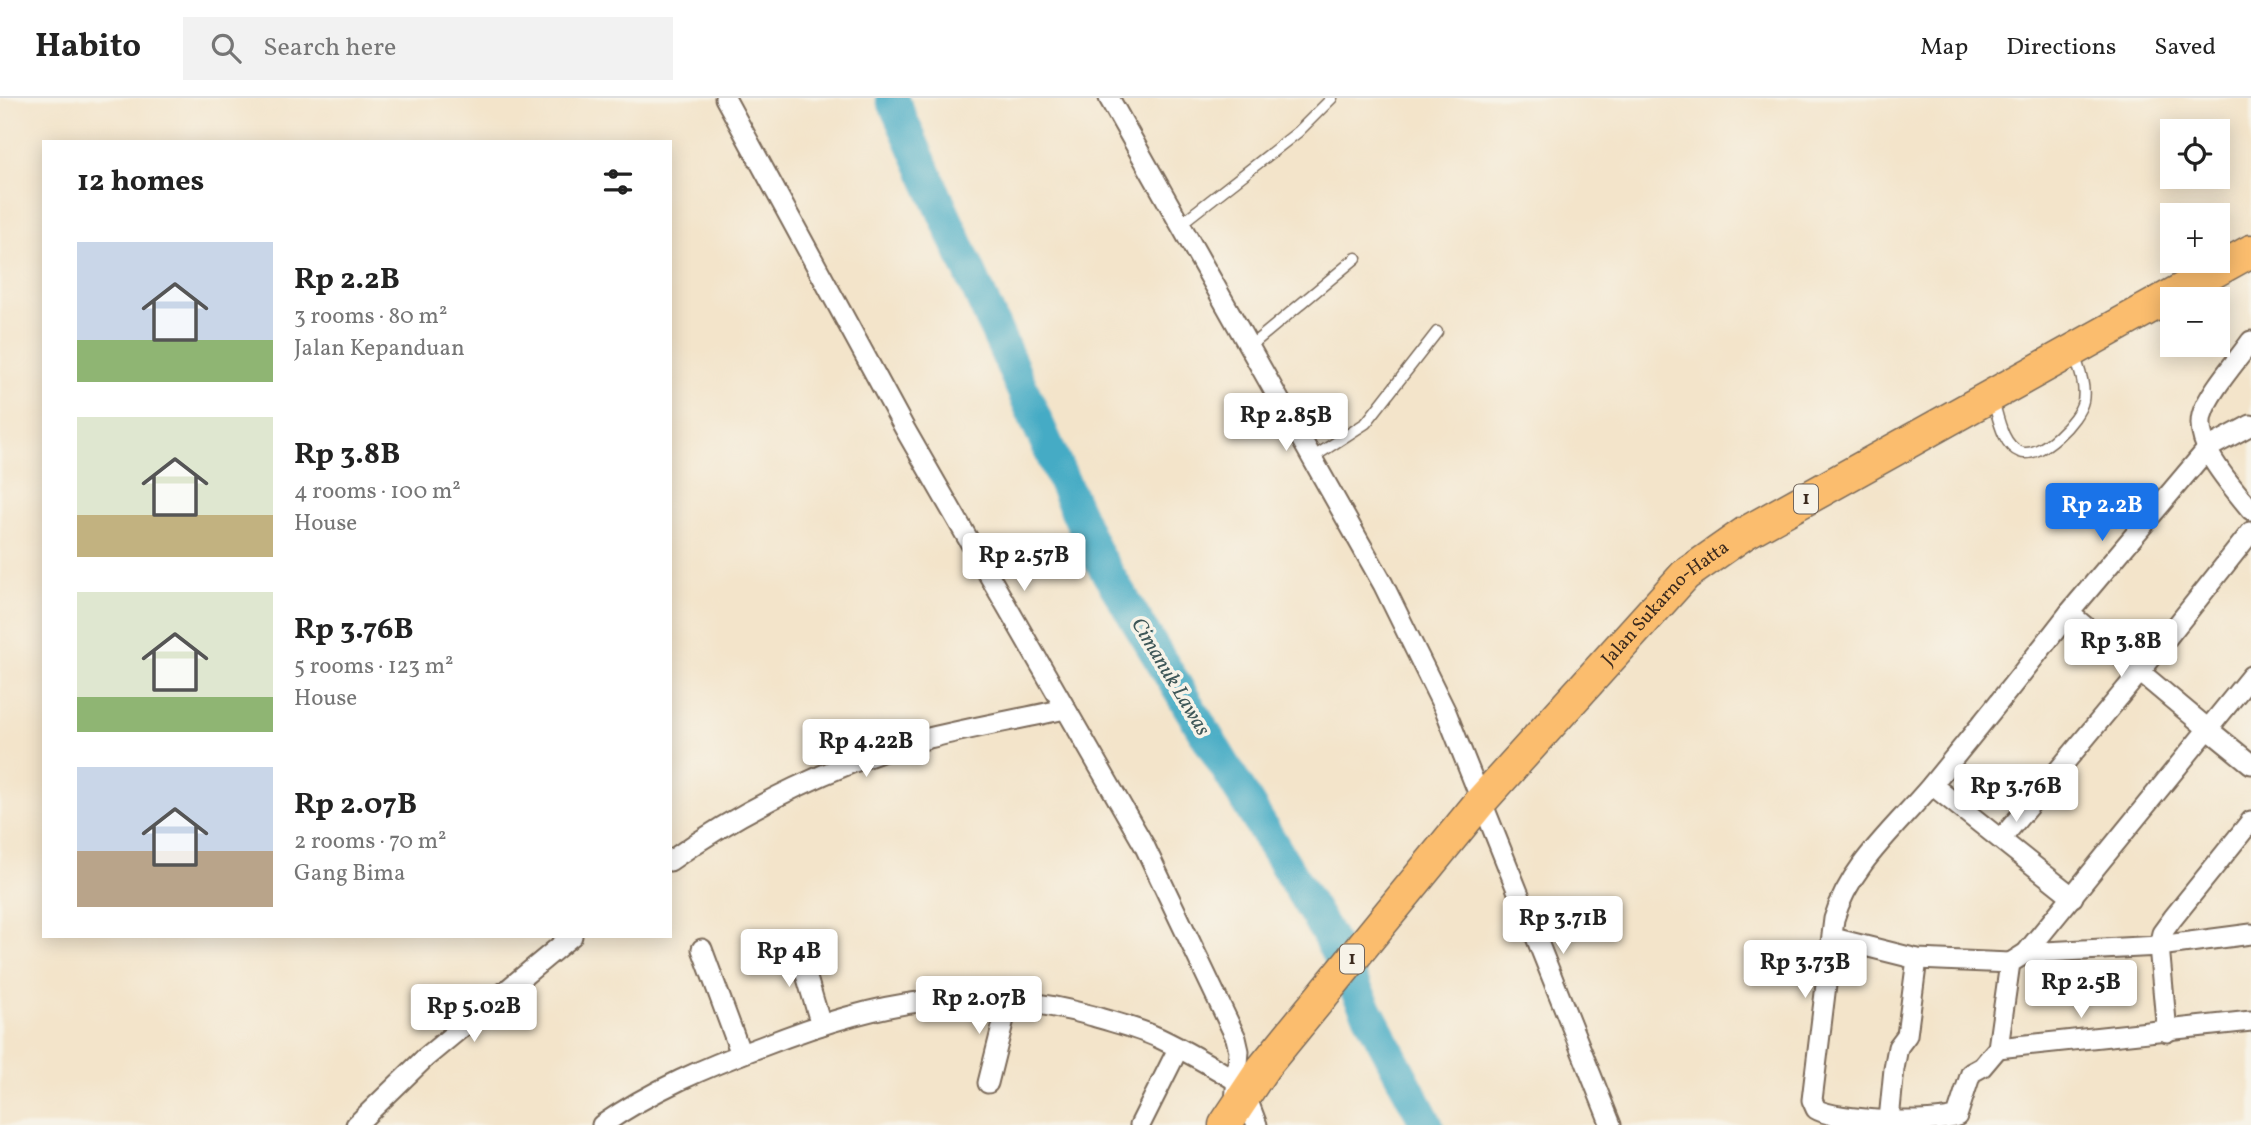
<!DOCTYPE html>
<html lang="en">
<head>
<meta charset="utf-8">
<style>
	:root { --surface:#fff; --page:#f2f2f2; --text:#222; --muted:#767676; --line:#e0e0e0; --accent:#1a73e8 }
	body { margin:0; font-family:Vollkorn,serif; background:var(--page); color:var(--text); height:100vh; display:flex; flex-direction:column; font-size:26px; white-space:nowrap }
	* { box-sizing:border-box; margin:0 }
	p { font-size:23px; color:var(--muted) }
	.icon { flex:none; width:38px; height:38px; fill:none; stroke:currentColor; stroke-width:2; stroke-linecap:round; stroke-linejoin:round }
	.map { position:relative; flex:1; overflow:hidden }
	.drawer { position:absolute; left:42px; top:42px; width:630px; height:798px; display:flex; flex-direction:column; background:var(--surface); border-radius:0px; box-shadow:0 4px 18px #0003 }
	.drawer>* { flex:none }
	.fabs { position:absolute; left:2160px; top:21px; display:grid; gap:14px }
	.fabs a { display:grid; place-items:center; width:70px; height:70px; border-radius:0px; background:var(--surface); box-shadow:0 4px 18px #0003; font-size:35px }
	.price { position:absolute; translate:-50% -60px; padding:0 16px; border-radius:7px; background:#fff; color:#222; font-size:23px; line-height:46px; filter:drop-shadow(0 2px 4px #0008) }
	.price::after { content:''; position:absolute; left:50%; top:42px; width:21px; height:16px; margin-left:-10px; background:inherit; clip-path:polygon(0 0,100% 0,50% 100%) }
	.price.current { background:var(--accent); color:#fff }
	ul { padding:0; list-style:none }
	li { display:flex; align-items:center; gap:21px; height:175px; padding:0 35px }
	li span { display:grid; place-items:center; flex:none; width:196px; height:140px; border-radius:0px; color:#555 }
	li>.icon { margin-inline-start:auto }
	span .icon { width:84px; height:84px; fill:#fffc; stroke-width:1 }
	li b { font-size:30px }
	h2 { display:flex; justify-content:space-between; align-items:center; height:84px; padding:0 35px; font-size:30px }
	header { display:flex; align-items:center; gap:42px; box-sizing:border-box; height:98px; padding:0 35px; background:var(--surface); border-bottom:2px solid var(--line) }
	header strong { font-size:33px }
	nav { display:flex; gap:38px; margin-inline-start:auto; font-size:24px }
	.search { width:490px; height:63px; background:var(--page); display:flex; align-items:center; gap:18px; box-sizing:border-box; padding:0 24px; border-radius:0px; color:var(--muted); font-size:26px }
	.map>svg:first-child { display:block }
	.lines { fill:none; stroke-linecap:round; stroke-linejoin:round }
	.river { stroke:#45abc5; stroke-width:33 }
	.service-casing { stroke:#7b6b5a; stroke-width:13 }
	.minor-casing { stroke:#7b6b5a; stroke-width:23 }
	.trunk-casing { stroke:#7b6b5a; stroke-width:35 }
	.service { stroke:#fff; stroke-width:10 }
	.minor { stroke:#fff; stroke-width:19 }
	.trunk { stroke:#fbbd6e; stroke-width:32 }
	.labels { text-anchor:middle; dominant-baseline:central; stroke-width:7; stroke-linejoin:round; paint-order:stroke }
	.shield { fill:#f7f3e8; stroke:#73665b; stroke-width:2 }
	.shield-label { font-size:18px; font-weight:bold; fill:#3b2a1e }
	.street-label { font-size:19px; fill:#3b2a1e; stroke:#f7f3e8 }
	.water-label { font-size:21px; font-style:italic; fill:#3e5758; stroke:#f7f3e8 }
</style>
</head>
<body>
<header>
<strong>Habito</strong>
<div class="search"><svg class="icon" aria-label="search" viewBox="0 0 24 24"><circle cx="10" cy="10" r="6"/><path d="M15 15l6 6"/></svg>Search here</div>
<nav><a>Map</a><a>Directions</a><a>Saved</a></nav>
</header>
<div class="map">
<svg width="2251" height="1027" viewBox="0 0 2251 1027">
	<rect width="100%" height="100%" fill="#f7f3e8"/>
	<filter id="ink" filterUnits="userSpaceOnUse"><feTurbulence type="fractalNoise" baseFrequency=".0143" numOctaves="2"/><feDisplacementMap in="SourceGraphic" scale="14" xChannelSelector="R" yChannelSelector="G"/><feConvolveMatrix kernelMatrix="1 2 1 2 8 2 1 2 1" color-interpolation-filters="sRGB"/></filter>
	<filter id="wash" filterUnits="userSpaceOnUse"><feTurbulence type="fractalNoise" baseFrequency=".00686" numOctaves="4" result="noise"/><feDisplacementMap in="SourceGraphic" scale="28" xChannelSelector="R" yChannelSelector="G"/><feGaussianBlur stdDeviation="1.57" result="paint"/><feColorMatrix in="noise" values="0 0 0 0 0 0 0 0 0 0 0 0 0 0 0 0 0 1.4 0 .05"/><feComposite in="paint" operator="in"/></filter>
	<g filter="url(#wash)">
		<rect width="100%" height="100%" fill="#f3e4ca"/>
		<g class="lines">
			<polyline class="river" points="892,0 1096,456 1326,834 1427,1027"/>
		</g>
	</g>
	<g filter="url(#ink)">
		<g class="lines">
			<g class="service-casing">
				<g id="service">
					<polyline points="1179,127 1298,34 1332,0"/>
					<polyline points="1249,249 1356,160"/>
					<path d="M1993 302C1998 318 2002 347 2020 354 2040 362 2079 322 2083 303 2086 287 2079 271 2074 256"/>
					<polyline points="1312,360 1366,325 1437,234"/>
				</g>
			</g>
			<g class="minor-casing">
				<g id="minor">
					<polyline points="725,0 906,333 1144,747 1236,940 1239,953 1235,1004"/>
					<polyline points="1109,0 1383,486 1446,614 1611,1027"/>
					<path d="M2251 243C2237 263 2208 295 2202 317 2194 349 2233 389 2251 412"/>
					<polyline points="2251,434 2140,574 2208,631 2251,578"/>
					<path d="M2069 515C2024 573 1977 632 1930 689 1895 730 1849 769 1834 821L1812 1002 1816 1011C1834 1023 1936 1027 1957 1018L1971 975 1982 969 1998 950 2010 865 2026 855 2208 631 2251 666"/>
					<polyline points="1932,687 2073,799"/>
					<polyline points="2251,723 2173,820 2162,835 2159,848 2251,836"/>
					<polyline points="2002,740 2140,574 2069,515 2208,350 2251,327"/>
					<path d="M670 763C744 710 842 662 929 640 974 629 1020 621 1065 611"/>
					<polyline points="1833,840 1917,861 2010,865"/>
					<polyline points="796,843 821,927"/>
					<polyline points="702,851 741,956"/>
					<polyline points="2026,855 2159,848 2167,934"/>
					<polyline points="1998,950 2251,923"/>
					<polyline points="988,985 1009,901"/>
					<polyline points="1245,995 1257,1027"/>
					<polyline points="1889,1022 1894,971 1898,949 1907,937 1917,861"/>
					<polyline points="356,1027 425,960 572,838"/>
					<path d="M602 1027C652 992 706 969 763 948 880 902 970 884 1093 918 1115 925 1138 930 1159 940 1186 953 1212 968 1238 984"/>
					<polyline points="1140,1027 1178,951"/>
				</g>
			</g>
			<g class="trunk-casing">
				<g id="trunk">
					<path id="s1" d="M1225 1027 1263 970 1481 703 1685 477 1745 435 2251 153"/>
				</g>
			</g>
			<use href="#service" class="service"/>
			<use href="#minor" class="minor"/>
			<use href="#trunk" class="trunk"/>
		</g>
	</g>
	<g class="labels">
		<g class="shield">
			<rect x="1794" y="386.5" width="24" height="29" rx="5"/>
			<rect x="1340" y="846.5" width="24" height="29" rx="5"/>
		</g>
		<g class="shield-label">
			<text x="1806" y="401">1</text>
			<text x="1352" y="861">1</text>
		</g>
		<g class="street-label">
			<text stroke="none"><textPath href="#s1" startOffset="684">Jalan Sukarno-Hatta</textPath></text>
		</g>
		<g class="water-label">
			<text transform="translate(1170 579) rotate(59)">Cimanuk Lawas</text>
		</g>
	</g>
</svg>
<div class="fabs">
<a><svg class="icon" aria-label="locate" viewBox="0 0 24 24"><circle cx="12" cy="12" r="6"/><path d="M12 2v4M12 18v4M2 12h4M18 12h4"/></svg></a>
<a>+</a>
<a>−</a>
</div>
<b class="price" style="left:1286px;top:355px">Rp 2.85B</b>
<b class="price current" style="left:2102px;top:445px">Rp 2.2B</b>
<b class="price" style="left:1024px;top:495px">Rp 2.57B</b>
<b class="price" style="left:2121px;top:581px">Rp 3.8B</b>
<b class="price" style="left:866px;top:681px">Rp 4.22B</b>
<b class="price" style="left:2016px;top:726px">Rp 3.76B</b>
<b class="price" style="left:1563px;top:858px">Rp 3.71B</b>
<b class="price" style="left:789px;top:891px">Rp 4B</b>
<b class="price" style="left:1805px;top:902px">Rp 3.73B</b>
<b class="price" style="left:2081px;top:922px">Rp 2.5B</b>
<b class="price" style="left:979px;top:938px">Rp 2.07B</b>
<b class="price" style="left:474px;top:946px">Rp 5.02B</b>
<section class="drawer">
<h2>12 homes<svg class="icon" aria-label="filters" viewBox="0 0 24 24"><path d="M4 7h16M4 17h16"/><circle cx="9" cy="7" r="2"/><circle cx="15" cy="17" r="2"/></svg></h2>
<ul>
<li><span style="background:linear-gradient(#c9d6e8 70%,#8fb573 0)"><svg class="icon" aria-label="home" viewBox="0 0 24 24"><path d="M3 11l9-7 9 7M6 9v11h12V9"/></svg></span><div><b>Rp 2.2B</b><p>3 rooms · 80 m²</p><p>Jalan Kepanduan</p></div></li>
<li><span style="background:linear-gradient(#dfe7d0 70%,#c2b280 0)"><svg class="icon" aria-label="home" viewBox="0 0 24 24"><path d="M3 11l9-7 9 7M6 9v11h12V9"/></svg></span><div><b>Rp 3.8B</b><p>4 rooms · 100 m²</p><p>House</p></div></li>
<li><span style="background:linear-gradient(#dfe7d0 75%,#8fb573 0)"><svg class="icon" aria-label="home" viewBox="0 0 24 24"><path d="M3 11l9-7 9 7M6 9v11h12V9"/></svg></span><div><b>Rp 3.76B</b><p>5 rooms · 123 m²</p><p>House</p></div></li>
<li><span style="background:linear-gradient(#c9d6e8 60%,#b9a48a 0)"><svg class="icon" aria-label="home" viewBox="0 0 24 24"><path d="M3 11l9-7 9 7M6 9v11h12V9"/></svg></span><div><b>Rp 2.07B</b><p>2 rooms · 70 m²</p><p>Gang Bima</p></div></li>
</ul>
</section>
</div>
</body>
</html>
